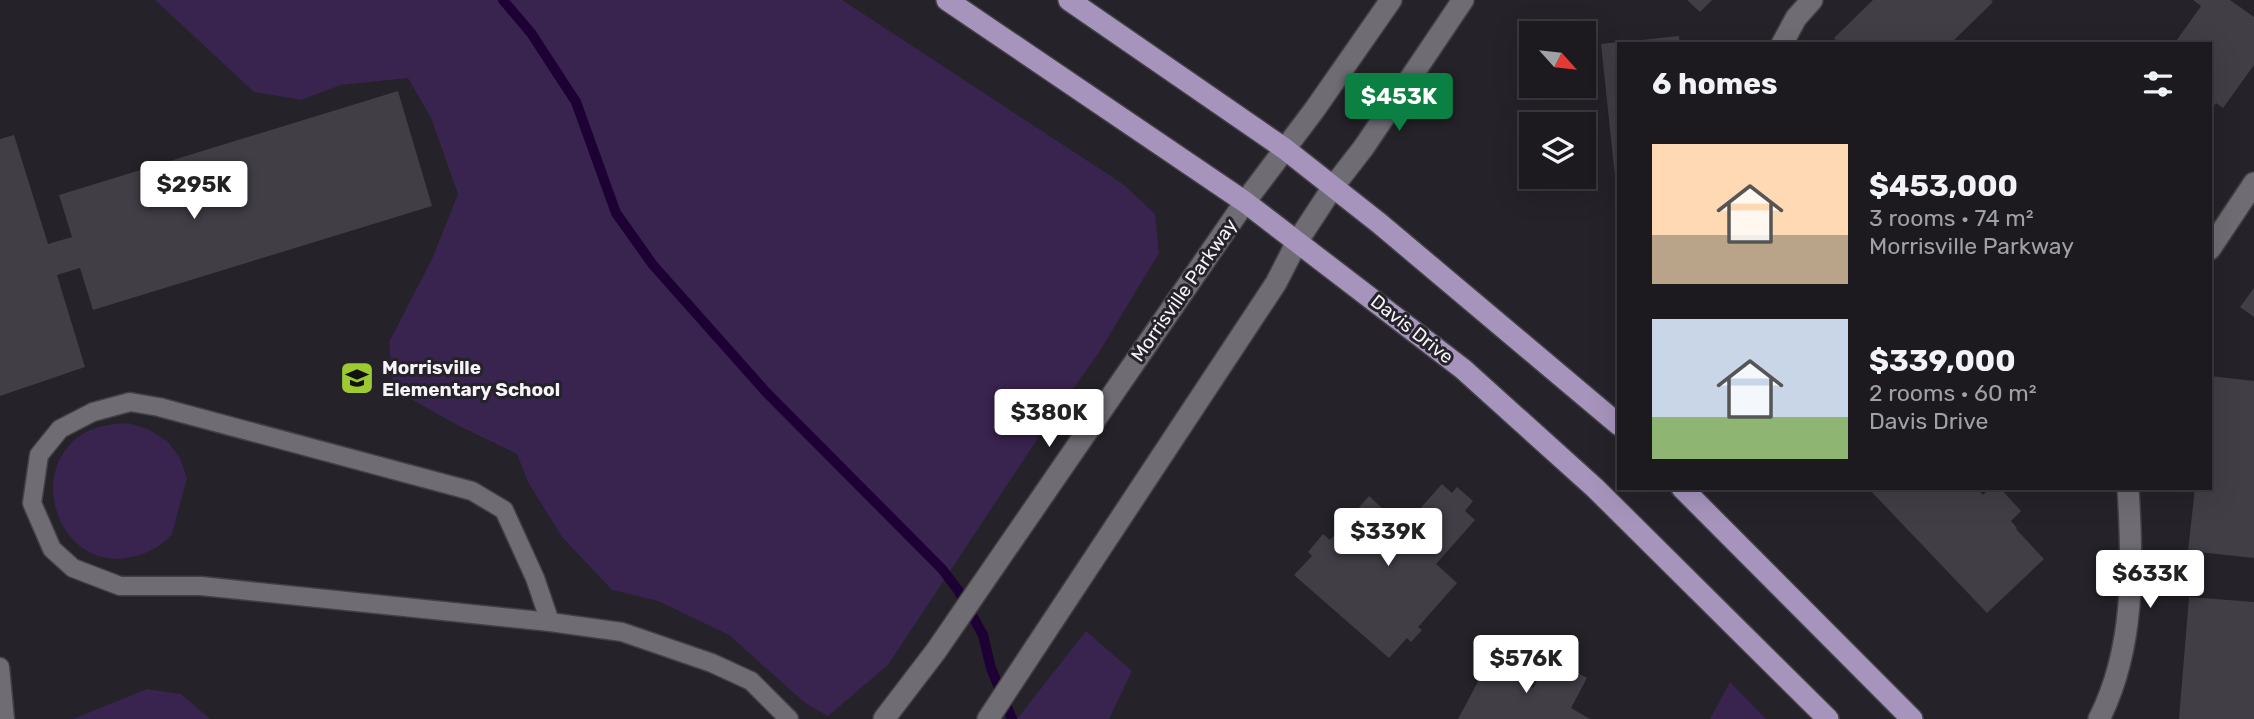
<!DOCTYPE html>
<html lang="en">
<head>
<meta charset="utf-8">
<style>
	:root { --surface:#1c1a1f; --page:#29272c; --text:#f1f3f6; --muted:#a0a1a4; --line:#3a383d; --accent:#0b8043 }
	body { margin:0; font-family:Rubik,sans-serif; background:var(--page); color:var(--text); height:100vh; display:flex; flex-direction:column; font-size:26px; white-space:nowrap }
	* { box-sizing:border-box; margin:0 }
	p { font-size:23px; color:var(--muted) }
	.icon { flex:none; width:38px; height:38px; fill:none; stroke:currentColor; stroke-width:2; stroke-linecap:round; stroke-linejoin:round }
	.map { position:relative; flex:1; overflow:hidden }
	.drawer { position:absolute; left:1617px; top:42px; width:595px; height:448px; display:flex; flex-direction:column; background:var(--surface); border-radius:0px; box-shadow:0 7px 28px #0002,0 0 0 2px var(--line) }
	.drawer>* { flex:none }
	.needle { width:46px; rotate:117deg }
	.buttons { position:absolute; left:1519px; top:21px; display:grid; gap:14px }
	.buttons a { display:grid; place-items:center; width:77px; height:77px; border-radius:0px; background:var(--surface); box-shadow:0 7px 28px #0002,0 0 0 2px var(--line); font-size:35px }
	.price { position:absolute; translate:-50% -60px; padding:0 16px; border-radius:7px; background:#fff; color:#222; font-size:23px; line-height:46px; filter:drop-shadow(0 2px 4px #0008) }
	.price::after { content:''; position:absolute; left:50%; top:42px; width:21px; height:16px; margin-left:-10px; background:inherit; clip-path:polygon(0 0,100% 0,50% 100%) }
	.price.selected { background:var(--accent); color:#fff }
	ul { padding:0; list-style:none }
	li { display:flex; align-items:center; gap:21px; height:175px; padding:0 35px }
	li span { display:grid; place-items:center; flex:none; width:196px; height:140px; border-radius:0px; color:#555 }
	li>.icon { margin-inline-start:auto }
	span .icon { width:84px; height:84px; fill:#fffc; stroke-width:1 }
	li b { font-size:30px }
	h2 { display:flex; justify-content:space-between; align-items:center; height:84px; padding:0 35px; font-size:30px }
	.map>svg:first-child { display:block }
	.green { fill:#39234f }
	.lines { fill:none; stroke-linecap:round; stroke-linejoin:round }
	.stream { stroke:#1d0034; stroke-width:10 }
	.building { fill:#413e46 }
	.lane-casing { stroke:#423f45; stroke-width:21 }
	.street-casing { stroke:#423f45; stroke-width:24 }
	.secondary-casing { stroke:#423f45; stroke-width:24 }
	.primary-casing { stroke:#423f45; stroke-width:24 }
	.lane { stroke:#6f6c74; stroke-width:18 }
	.street { stroke:#6f6c74; stroke-width:21 }
	.secondary { stroke:#6f6c74; stroke-width:21 }
	.primary { stroke:#a694bc; stroke-width:21 }
	.labels { text-anchor:middle; dominant-baseline:central; stroke-width:6; stroke-linejoin:round; paint-order:stroke }
	.street-label { font-size:19px; fill:#f6f4f8; stroke:#252229 }
	.poi-label { font-size:19px; font-weight:bold; fill:#f6f4f8; stroke:#252229; text-anchor:start }
</style>
</head>
<body>
<div class="map">
<svg width="2254" height="719" viewBox="0 0 2254 719">
	<rect width="100%" height="100%" fill="#252229"/>
	<g class="green">
		<polygon points="155,0 842,0 1123,184 1155,214 1159,253 1098,354 1040,435 888,665 828,716 805,703 729,635 658,601 612,590 562,537 528,482 517,454 459,426 393,389 389,342 432,259 458,194 431,118 408,78 341,85 301,100 254,92"/>
		<path d="M128 423 148 429 167 441 180 458 187 478 172 534C161 547 147 554 131 557 61 574 21 469 86 432 99 425 114 424 128 423Z"/>
		<polygon points="1086,631 1132,671 1109,719 1017,719"/>
		<polygon points="1730,682 1766,719 1710,719"/>
		<polygon points="147,689 181,694 210,719 73,719"/>
	</g>
	<g class="lines">
		<polyline class="stream" points="503,0 531,33 576,102 616,213 653,265 766,392 942,569 958,590 983,635 991,668 1012,719"/>
	</g>
	<g class="building">
		<polygon points="1687,0 1712,0 1700,12"/>
		<polygon points="1873,0 1991,0 1993,2 1950,44 1839,44 1834,38"/>
		<polygon points="2193,0 2230,0 2254,17 2254,65 2223,108 2216,103 2210,111 2210,44 2174,44 2201,6"/>
		<polygon points="1679,36 1680,44 1623,44 1623,42"/>
		<polygon points="1619,42 1619,195 1617,195 1601,44"/>
		<polygon points="398,91 432,206 93,310 80,268 57,275 85,367 0,396 0,139 14,135 48,244 72,237 59,195"/>
		<polygon points="2254,288 2254,317 2240,307"/>
		<polygon points="2210,376 2254,381 2254,558 2188,551 2195,488 2210,488"/>
		<polygon points="1442,484 1452,493 1457,487 1473,501 1465,511 1475,520 1436,564 1457,583 1418,627 1422,630 1411,642 1407,638 1389,658 1294,575 1312,556 1308,552 1323,534 1330,540 1369,496 1385,511 1383,514 1401,530"/>
		<polygon points="1868,488 1977,488 1983,495 1990,488 2000,488 2021,511 2011,521 2017,528 2016,529 2044,559 1987,613"/>
		<polygon points="2189,597 2254,602 2254,719 2179,719"/>
		<polygon points="1549,658 1587,678 1571,708 1590,719 1458,719 1488,663 1533,688"/>
	</g>
	<g class="lines">
		<g class="lane-casing">
			<g id="lane">
				<polyline points="550,622 535,578 504,510 472,491 159,407 130,402 93,412 60,429 39,455 32,503 52,549 73,568 120,586 201,586 550,622 622,632 712,663 751,681 789,719"/>
				<polyline points="0,667 5,719"/>
			</g>
		</g>
		<g class="street-casing">
			<g id="street">
				<polyline points="1782,44 1796,18 1812,0"/>
				<polyline points="2210,249 2254,183"/>
				<path d="M2099 719C2135 648 2133 566 2128 488"/>
			</g>
		</g>
		<g class="secondary-casing">
			<g id="secondary">
				<polyline points="884,719 936,651 1245,202 1315,109 1391,0"/>
				<polyline points="988,719 1276,283 1297,242 1333,187 1364,147 1463,0"/>
			</g>
		</g>
		<g class="primary-casing">
			<g id="primary">
				<polyline points="947,0 1245,202 1463,369 1595,488 1828,719"/>
				<polyline points="1069,0 1285,149 1379,223 1619,425"/>
				<polyline points="1682,488 1912,719"/>
			</g>
		</g>
		<use href="#lane" class="lane"/>
		<use href="#street" class="street"/>
		<use href="#secondary" class="secondary"/>
		<use href="#primary" class="primary"/>
	</g>
	<defs>
		<g id="school-square" transform="scale(1.75)"><rect x="-9" y="-9" width="18" height="18" rx="4" fill="#9dca30" stroke="#252229"/><path d="M0-5L7-2L0 1L-7-2ZM-4 1L0 2.5L4 1V4Q0 6-4 4Z" fill="#111"/></g>
	</defs>
	<g fill-rule="evenodd">
		<use href="#school-square" x="357" y="378"/>
	</g>
	<g class="labels">
		<g class="street-label">
			<text transform="translate(1184 290) rotate(-55)">Morrisville Parkway</text>
			<text transform="translate(1412 329) rotate(38)">Davis Drive</text>
		</g>
		<g class="poi-label">
			<text x="382" y="367">Morrisville<tspan x="382" dy="22">Elementary School</tspan></text>
		</g>
	</g>
</svg>
<div class="buttons">
<a><svg class="needle" viewBox="-14 -14 28 28"><path d="M0-13l5 13h-10z" fill="#e53935"/><path d="M0 13l5-13h-10z" fill="#a0a1a4"/></svg></a>
<a><svg class="icon" aria-label="layers" viewBox="0 0 24 24"><path d="M12 4l9 5-9 5-9-5zM3 14l9 5 9-5"/></svg></a>
</div>
<b class="price selected" style="left:1399px;top:133px">$453K</b>
<b class="price" style="left:194px;top:221px">$295K</b>
<b class="price" style="left:1049px;top:449px">$380K</b>
<b class="price" style="left:1388px;top:568px">$339K</b>
<b class="price" style="left:2150px;top:610px">$633K</b>
<b class="price" style="left:1526px;top:695px">$576K</b>
<section class="drawer">
<h2>6 homes<svg class="icon" aria-label="filters" viewBox="0 0 24 24"><path d="M4 7h16M4 17h16"/><circle cx="9" cy="7" r="2"/><circle cx="15" cy="17" r="2"/></svg></h2>
<ul>
<li><span style="background:linear-gradient(#ffd9b3 65%,#b9a48a 0)"><svg class="icon" aria-label="home" viewBox="0 0 24 24"><path d="M3 11l9-7 9 7M6 9v11h12V9"/></svg></span><div><b>$453,000</b><p>3 rooms · 74 m²</p><p>Morrisville Parkway</p></div></li>
<li><span style="background:linear-gradient(#c9d6e8 70%,#8fb573 0)"><svg class="icon" aria-label="home" viewBox="0 0 24 24"><path d="M3 11l9-7 9 7M6 9v11h12V9"/></svg></span><div><b>$339,000</b><p>2 rooms · 60 m²</p><p>Davis Drive</p></div></li>
</ul>
</section>
</div>
</body>
</html>
